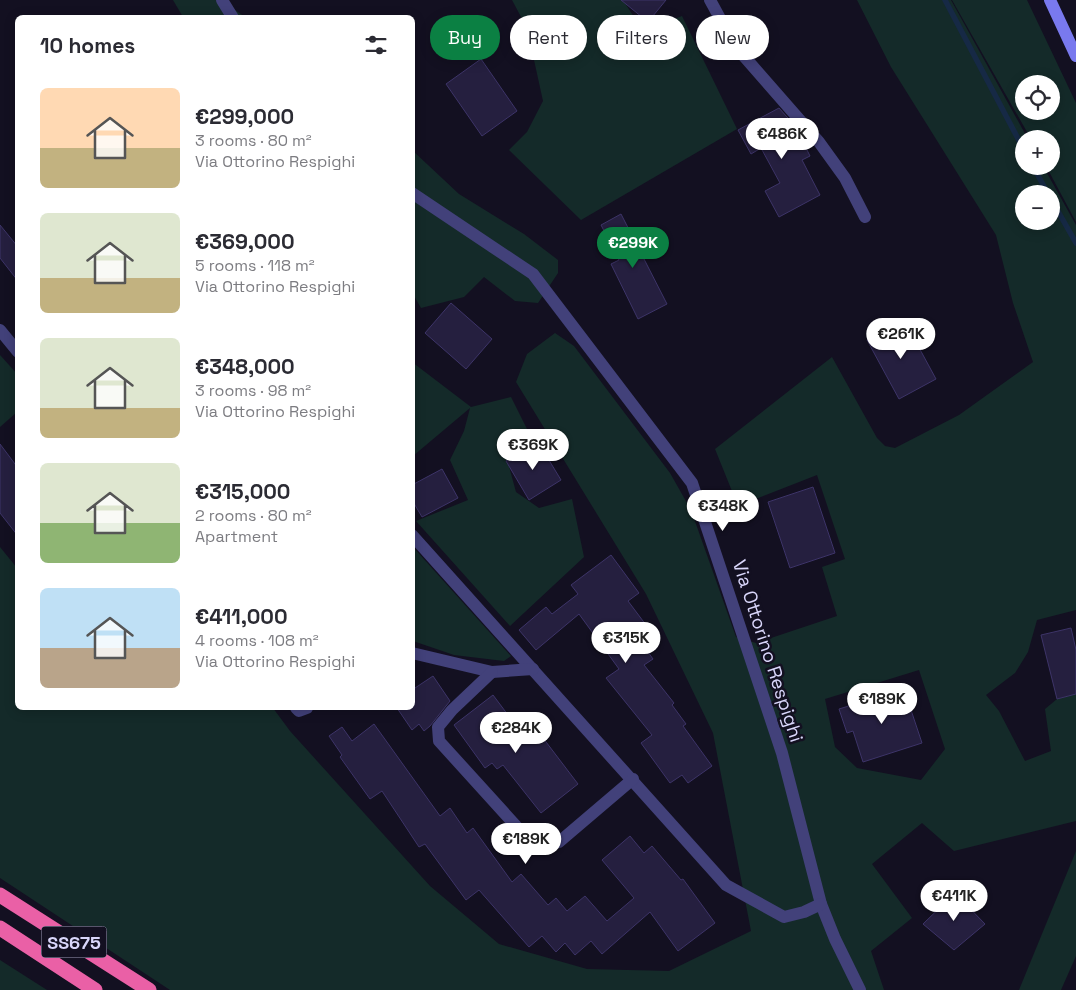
<!DOCTYPE html>
<html lang="en">
<head>
<meta charset="utf-8">
<style>
	:root { --surface:#fff; --page:#f7f7f7; --text:#2b2b33; --muted:#7c7c81; --accent:#0b8043 }
	body { margin:0; font-family:"Space Grotesk",sans-serif; background:var(--page); color:var(--text); height:100vh; display:flex; flex-direction:column; font-size:19px; white-space:nowrap }
	* { box-sizing:border-box; margin:0 }
	p { font-size:16px; color:var(--muted) }
	.icon { flex:none; width:28px; height:28px; fill:none; stroke:currentColor; stroke-width:2; stroke-linecap:round; stroke-linejoin:round }
	.map { position:relative; flex:1; overflow:hidden }
	.panel { position:absolute; left:15px; top:15px; width:400px; height:695px; display:flex; flex-direction:column; background:var(--surface); border-radius:8px; box-shadow:0 2px 12px #0003 }
	.panel>* { flex:none }
	.banner { position:absolute; left:430px; top:15px; width:475px; height:45px; display:flex; gap:10px }
	.tools { position:absolute; left:1015px; top:75px; display:grid; gap:10px }
	.tools a { display:grid; place-items:center; width:45px; height:45px; border-radius:50%; background:var(--surface); box-shadow:0 2px 12px #0003; font-size:25px }
	.price { position:absolute; translate:-50% -42px; padding:0 11px; border-radius:18px; background:#fff; color:#222; font-size:16px; line-height:32px; filter:drop-shadow(0 1px 2px #0008) }
	.price::after { content:''; position:absolute; left:50%; top:30px; width:15px; height:11px; margin-left:-8px; background:inherit; clip-path:polygon(0 0,100% 0,50% 100%) }
	.price.active { background:var(--accent); color:#fff }
	ul { padding:0; list-style:none }
	li { display:flex; align-items:center; gap:15px; height:125px; padding:0 25px }
	li span { display:grid; place-items:center; flex:none; width:140px; height:100px; border-radius:8px; color:#555 }
	li>.icon { margin-inline-start:auto }
	span .icon { width:60px; height:60px; fill:#fffc; stroke-width:1 }
	li b { font-size:21px }
	h2 { display:flex; justify-content:space-between; align-items:center; height:60px; padding:0 25px; font-size:21px }
	.pill { padding:0 18px; border-radius:22px; background:var(--surface); box-shadow:0 2px 12px #0003; font-size:18px; line-height:45px }
	.pill.active { background:var(--accent); color:#fff }
	.map>svg:first-child { display:block }
	.green { fill:#142a29; fill-rule:evenodd }
	.lines { fill:none; stroke-linecap:round; stroke-linejoin:round }
	.stream { stroke:#162945; stroke-width:5.5 }
	.building { fill:#251f3f; stroke:#3d3468 }
	.street { stroke:#42417a; stroke-width:12 }
	.secondary { stroke:#7979ee; stroke-width:12 }
	.highway { stroke:#ea60a6; stroke-width:15 }
	.labels { text-anchor:middle; dominant-baseline:central; stroke-width:5; stroke-linejoin:round; paint-order:stroke }
	.shield { fill:#131021; stroke:#9e9bb9; stroke-width:1 }
	.shield-label { font-size:18px; font-weight:bold; fill:#d9d6fa }
	.street-label { font-size:19px; fill:#d9d6fa; stroke:#131021 }
</style>
</head>
<body>
<div class="map">
<svg width="1076" height="990" viewBox="0 0 1076 990">
	<rect width="100%" height="100%" fill="#131021"/>
	<g class="green">
		<polygon points="173,0 221,0 245,17 183,17"/>
		<polygon points="512,0 623,0 643,31 682,16 737,129 581,220 509,150 527,132 543,101 527,28"/>
		<path d="M857 0H951L1028 139H1024V166H1043L1076 225V610L1037 620 1028 652 1015 673 986 695 999 711 1025 761 1051 751 1045 709 1057 699 1076 694V821L954 851 922 823 872 864 912 918 871 951 884 990H170L0 878V547L17 568 18 708H273L290 731 430 886 499 944 587 969 669 971 751 931 713 733 646 594 516 382 527 354 555 333 574 346 670 473 691 510 736 637 756 643 837 616 822 567 845 559 817 475 738 506 715 449 832 357 877 438 885 446 895 448 959 415 1033 362 1013 303 996 235 891 67ZM1024 194H1051V221H1024ZM919 670 945 749 921 780 857 768 835 747 825 699Z"/>
		<path d="M952 0H1027L1076 103V222L1046 166H1051V139H1031ZM1024 84H1051V111H1024Z"/>
		<polygon points="412,150 459,194 524,234 558,260 558,273 538,303 515,301 484,277 464,297 421,308 413,294"/>
		<polygon points="0,355 18,375 17,412 0,427"/>
		<polygon points="412,362 471,407 511,397 528,431 504,448 516,492 539,508 572,499 584,557 510,626 416,521 468,500 450,460 464,431 470,408 413,456"/>
		<polygon points="413,547 511,656 504,661 454,655 413,641"/>
		<polygon points="1076,851 1076,956 1061,990 1019,990"/>
		<polygon points="0,960 47,990 0,990"/>
	</g>
	<g class="lines">
		<g class="stream">
			<polyline points="945,0 1024,150"/>
			<polyline points="1033,166 1048,194"/>
			<polyline points="1051,199 1076,243"/>
		</g>
	</g>
	<g class="building">
		<polygon points="621,0 666,0 648,22"/>
		<polygon points="481,59 517,111 482,136 446,84"/>
		<polygon points="779,108 795,126 810,156 802,160 820,195 779,217 765,191 780,183 761,148 751,154 738,130"/>
		<polygon points="621,214 667,304 638,319 611,264 619,260 601,225"/>
		<polygon points="0,225 18,247 18,281 0,258"/>
		<polygon points="451,303 492,339 466,369 425,333"/>
		<polygon points="904,320 936,379 899,399 867,340"/>
		<polygon points="538,442 561,480 529,500 506,461"/>
		<polygon points="0,444 18,468 18,536 0,513"/>
		<polygon points="442,469 458,498 422,517 412,500 412,485"/>
		<polygon points="813,487 835,553 790,568 768,502"/>
		<polygon points="611,555 639,593 628,601 649,629 638,638 653,659 644,665 674,703 672,705 686,724 683,726 712,766 688,783 682,775 670,783 641,743 652,735 606,678 619,669 579,614 536,650 519,630 546,607 552,614 578,594 571,585"/>
		<polygon points="1071,628 1076,650 1076,694 1057,699 1041,635"/>
		<polygon points="433,676 450,701 430,726 424,731 419,724 412,730 397,708 412,708 412,690"/>
		<polygon points="904,689 922,743 863,762 853,731 847,733 839,709"/>
		<polygon points="493,695 529,743 540,734 578,784 541,813 503,765 497,769 492,763 485,768 454,725"/>
		<polygon points="374,724 440,816 450,808 467,833 473,828 512,882 521,874 548,905 556,898 567,911 585,896 607,921 634,898 602,860 630,836 644,853 652,846 681,880 683,879 715,923 678,951 650,912 602,954 591,941 575,955 565,943 556,952 542,936 529,947 479,890 466,900 425,844 419,847 382,791 370,799 340,757 342,755 329,736 342,727 352,741"/>
		<polygon points="955,893 985,924 954,950 923,924"/>
	</g>
	<g class="lines">
		<g class="street">
			<polyline points="222,0 233,18"/>
			<polyline points="710,0 735,46 819,142 845,178 865,217"/>
			<polyline points="412,193 533,274 692,483 782,753 821,904 835,939 860,990"/>
			<polyline points="0,330 18,352"/>
			<polyline points="412,535 726,885 784,917 804,912 821,904"/>
			<polyline points="412,653 492,672 533,669"/>
			<polyline points="492,672 452,710 438,727 439,741 527,838 544,844 559,842 633,779"/>
			<polyline points="296,708 299,711 307,708"/>
		</g>
		<polyline class="secondary" points="1050,0 1076,56"/>
		<g class="highway">
			<polyline points="0,895 149,990"/>
			<polyline points="0,928 95,990"/>
		</g>
	</g>
	<g class="labels">
		<rect class="shield" x="41.5" y="926.5" width="65" height="31" rx="4"/>
		<g class="shield-label">
			<text x="74" y="942">SS675</text>
		</g>
		<g class="street-label">
			<text transform="translate(768 651) rotate(72)">Via Ottorino Respighi</text>
		</g>
	</g>
</svg>
<div class="tools">
<a><svg class="icon" aria-label="locate" viewBox="0 0 24 24"><circle cx="12" cy="12" r="6"/><path d="M12 2v4M12 18v4M2 12h4M18 12h4"/></svg></a>
<a>+</a>
<a>−</a>
</div>
<b class="price" style="left:782px;top:160px">€486K</b>
<b class="price active" style="left:633px;top:269px">€299K</b>
<b class="price" style="left:901px;top:360px">€261K</b>
<b class="price" style="left:533px;top:471px">€369K</b>
<b class="price" style="left:723px;top:532px">€348K</b>
<b class="price" style="left:626px;top:664px">€315K</b>
<b class="price" style="left:882px;top:725px">€189K</b>
<b class="price" style="left:516px;top:754px">€284K</b>
<b class="price" style="left:526px;top:865px">€189K</b>
<b class="price" style="left:954px;top:922px">€411K</b>
<div class="banner">
<a class="pill active">Buy</a>
<a class="pill">Rent</a>
<a class="pill">Filters</a>
<a class="pill">New</a>
</div>
<section class="panel">
<h2>10 homes<svg class="icon" aria-label="filters" viewBox="0 0 24 24"><path d="M4 7h16M4 17h16"/><circle cx="9" cy="7" r="2"/><circle cx="15" cy="17" r="2"/></svg></h2>
<ul>
<li><span style="background:linear-gradient(#ffd9b3 60%,#c2b280 0)"><svg class="icon" aria-label="home" viewBox="0 0 24 24"><path d="M3 11l9-7 9 7M6 9v11h12V9"/></svg></span><div><b>€299,000</b><p>3 rooms · 80 m²</p><p>Via Ottorino Respighi</p></div></li>
<li><span style="background:linear-gradient(#dfe7d0 65%,#c2b280 0)"><svg class="icon" aria-label="home" viewBox="0 0 24 24"><path d="M3 11l9-7 9 7M6 9v11h12V9"/></svg></span><div><b>€369,000</b><p>5 rooms · 118 m²</p><p>Via Ottorino Respighi</p></div></li>
<li><span style="background:linear-gradient(#dfe7d0 70%,#c2b280 0)"><svg class="icon" aria-label="home" viewBox="0 0 24 24"><path d="M3 11l9-7 9 7M6 9v11h12V9"/></svg></span><div><b>€348,000</b><p>3 rooms · 98 m²</p><p>Via Ottorino Respighi</p></div></li>
<li><span style="background:linear-gradient(#dfe7d0 60%,#8fb573 0)"><svg class="icon" aria-label="home" viewBox="0 0 24 24"><path d="M3 11l9-7 9 7M6 9v11h12V9"/></svg></span><div><b>€315,000</b><p>2 rooms · 80 m²</p><p>Apartment</p></div></li>
<li><span style="background:linear-gradient(#bfe0f5 60%,#b9a48a 0)"><svg class="icon" aria-label="home" viewBox="0 0 24 24"><path d="M3 11l9-7 9 7M6 9v11h12V9"/></svg></span><div><b>€411,000</b><p>4 rooms · 108 m²</p><p>Via Ottorino Respighi</p></div></li>
</ul>
</section>
</div>
</body>
</html>
